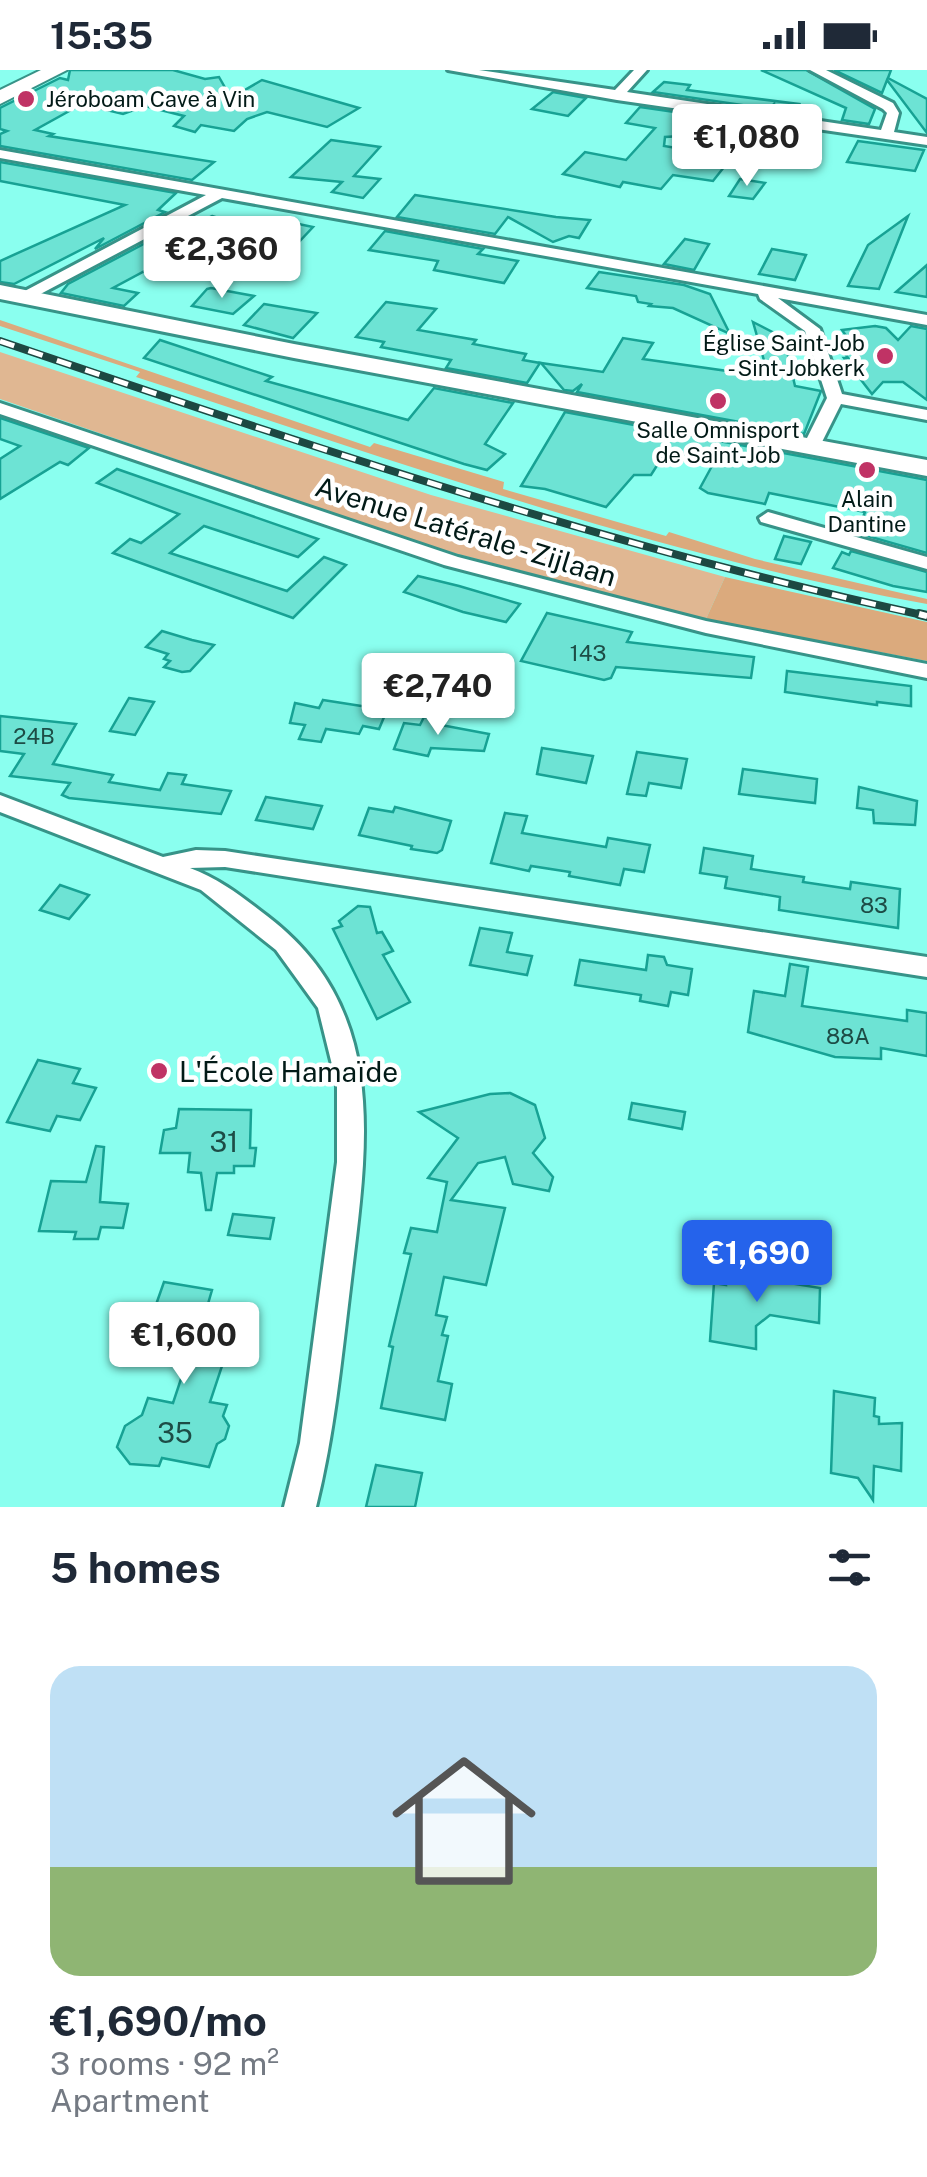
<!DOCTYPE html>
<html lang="en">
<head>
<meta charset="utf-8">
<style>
	:root { --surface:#fff; --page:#f2f2f3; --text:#1f2937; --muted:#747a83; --line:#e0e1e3; --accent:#2563eb }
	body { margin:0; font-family:"Public Sans",sans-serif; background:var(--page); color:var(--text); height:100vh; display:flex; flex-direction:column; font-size:38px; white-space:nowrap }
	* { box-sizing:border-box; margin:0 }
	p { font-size:32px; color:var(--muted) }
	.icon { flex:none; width:55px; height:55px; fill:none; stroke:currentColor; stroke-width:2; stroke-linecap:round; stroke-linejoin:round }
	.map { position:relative; height:1437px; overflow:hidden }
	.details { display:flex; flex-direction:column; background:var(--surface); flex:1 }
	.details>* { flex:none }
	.price { position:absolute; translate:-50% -85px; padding:0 22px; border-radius:10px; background:#fff; color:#222; font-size:32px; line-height:65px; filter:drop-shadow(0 2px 5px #0008) }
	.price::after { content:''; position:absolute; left:50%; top:60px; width:30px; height:22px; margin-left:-15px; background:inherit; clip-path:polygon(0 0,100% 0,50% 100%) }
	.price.on { background:var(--accent); color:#fff }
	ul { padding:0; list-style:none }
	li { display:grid; align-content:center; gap:20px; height:530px; padding:0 50px }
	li+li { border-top:2px solid var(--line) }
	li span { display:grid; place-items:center; height:310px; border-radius:30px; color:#555 }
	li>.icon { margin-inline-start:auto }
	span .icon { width:180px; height:180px; fill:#fffc; stroke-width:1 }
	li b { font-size:42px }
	h2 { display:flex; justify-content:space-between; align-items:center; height:120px; padding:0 50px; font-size:42px }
	.status { display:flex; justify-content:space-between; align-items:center; height:70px; padding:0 50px; background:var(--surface); direction:ltr }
	.status svg { height:28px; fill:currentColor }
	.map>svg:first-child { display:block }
	.green { fill:#e0b792 }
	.forest { fill:#dbaa7d }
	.building { fill:#6de3d4; stroke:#17a294; stroke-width:2.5 }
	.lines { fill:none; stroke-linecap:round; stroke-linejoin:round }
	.street-casing { stroke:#379388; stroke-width:6 }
	.secondary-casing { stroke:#379388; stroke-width:6 }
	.primary-casing { stroke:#379388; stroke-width:4 }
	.street { fill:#fff; fill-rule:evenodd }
	.secondary { fill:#fff; fill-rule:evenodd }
	.primary { fill:#fff; fill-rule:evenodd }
	.rail-far1-casing { stroke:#1d4842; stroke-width:8 }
	.rail-casing { stroke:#1d4842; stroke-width:10 }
	.rail-far1 { stroke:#fff; stroke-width:5; stroke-dasharray:15; stroke-linecap:butt }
	.rail { stroke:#fff; stroke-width:6; stroke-dasharray:19; stroke-linecap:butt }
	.poi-dot { fill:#c03365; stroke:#fff; stroke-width:4 }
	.labels { text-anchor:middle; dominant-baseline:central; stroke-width:9; stroke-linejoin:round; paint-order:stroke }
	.far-poi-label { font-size:22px; fill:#021a17; stroke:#fff }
	.number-label { font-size:22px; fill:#1d4c46 }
	.street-label { font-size:28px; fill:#021a17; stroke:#fff }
	.poi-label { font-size:28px; fill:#021a17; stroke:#fff; text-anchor:start }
	.near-number-label { font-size:28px; fill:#1d4c46 }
</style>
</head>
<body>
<div class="status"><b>15:35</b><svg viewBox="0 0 49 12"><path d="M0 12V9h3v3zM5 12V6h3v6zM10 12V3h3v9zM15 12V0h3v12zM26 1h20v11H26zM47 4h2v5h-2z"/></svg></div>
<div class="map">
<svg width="927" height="1437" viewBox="0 0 927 1437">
	<rect width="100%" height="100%" fill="#8affef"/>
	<polygon class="green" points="0,282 431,425 725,507 706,549 435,478 0,329"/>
	<g class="forest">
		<path d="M0 250 370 377 374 373 504 412 503 419 666 466 669 462 755 489 927 529V534C656 485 397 391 136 307L140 302 0 256Z"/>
		<polygon points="725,507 927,552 927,591 706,549"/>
	</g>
	<g class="building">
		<polygon points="70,0 173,0 205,9 219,7 231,28 262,10 359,38 327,57 267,42 247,49 234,61 201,55 195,62 174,56 184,46 145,36 123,44 82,34 35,60 53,64 49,66 214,92 192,110 0,76 0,64 7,61 0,59 0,38 60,8 68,10"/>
		<polygon points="761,0 806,0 875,39 869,54 842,50 846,38"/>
		<polygon points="834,0 891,0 888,8 927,29 927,63 887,10 882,23"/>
		<polygon points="664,12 690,15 687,20 799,34 793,43 774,40 774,34 769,39 653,22"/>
		<polygon points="553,22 586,28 568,46 532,39"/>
		<polygon points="640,37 758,54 751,62 665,67 664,76 732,87 713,111 673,105 661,119 623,112 620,117 563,104 585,82 626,90 655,58 626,53"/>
		<polygon points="331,70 380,77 354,106 380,109 363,128 332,122 342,112 291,107"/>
		<polygon points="858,71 924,80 915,101 847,92"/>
		<polygon points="0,92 176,123 158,140 165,142 95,179 104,168 14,214 0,212 0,191 125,135 0,111"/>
		<polygon points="740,109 765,113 753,129 729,126"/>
		<polygon points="415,125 556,147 590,150 579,168 569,166 553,172 508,147 495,164 397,147"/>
		<polygon points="212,146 234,153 113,218 138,223 124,236 61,223 68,214 189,150 198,153"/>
		<polygon points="908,146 879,219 848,216 868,175"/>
		<polygon points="263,148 289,152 313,157 298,173 246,164"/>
		<polygon points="385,161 483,179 478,184 518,191 504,213 434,200 438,191 369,180"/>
		<polygon points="685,169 709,174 694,200 664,194"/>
		<polygon points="772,179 806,185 795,210 759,204"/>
		<polygon points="927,195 927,227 896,222"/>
		<polygon points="599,202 684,215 710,224 730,264 673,238 649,236 651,234 638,232 636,226 587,218"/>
		<polygon points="207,219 211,218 254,226 233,244 192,236"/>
		<polygon points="386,232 436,239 418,260 476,270 473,274 526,284 523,290 540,293 527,313 446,298 451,290 381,277 384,272 356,267"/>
		<polygon points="264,234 317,243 293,268 244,255"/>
		<polygon points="753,252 784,268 795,316 821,321 804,364 577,322 582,314 573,321 564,320 541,293 603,302 623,268 653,273 643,289 763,306 762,301 767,301"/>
		<polygon points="875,256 886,258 898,270 911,256 927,259 927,330 903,312 883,312 872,324 844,288 848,288 839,275 847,267 842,260"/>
		<polygon points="160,270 272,307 266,311 408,350 434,318 513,333 485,374 505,384 487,400 464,394 144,288"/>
		<polygon points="565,342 927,410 927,483 857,463 865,442 769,423 765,434 708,423 700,418 712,396 663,386 651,405 634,405 606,437 545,419 521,416"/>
		<polygon points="0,348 89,378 68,395 60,392 0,429 0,389 20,376 0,369"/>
		<polygon points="117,399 318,469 298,487 204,456 170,483 287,521 324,487 346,495 293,548 113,483 130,469 141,473 179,444 97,413"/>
		<polygon points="784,466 811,472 801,494 775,489"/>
		<polygon points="851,481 927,502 927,522 893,516 833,498 842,482 849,485"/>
		<polygon points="418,506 459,516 520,534 506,552 463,542 404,522"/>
		<polygon points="547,543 632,562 627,572 754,587 751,608 616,597 611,608 604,610 521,591"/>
		<polygon points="162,561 192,570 214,575 190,601 182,602 164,597 170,591 164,589 168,584 146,577"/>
		<polygon points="787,601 911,616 911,636 877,632 877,635 785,622"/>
		<polygon points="129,628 154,632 135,665 110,661"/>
		<polygon points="323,630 387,640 379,659 363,656 359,664 326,659 321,672 299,669 305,655 290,653 295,633 319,638"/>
		<polygon points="0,646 76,654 53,694 113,705 109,712 160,720 168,703 186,705 182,714 231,721 221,744 69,728 62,725 70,713 10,706 24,684 0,681"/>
		<polygon points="424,647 442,649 441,655 489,664 484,681 431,678 428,686 394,679 404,653 420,655"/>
		<polygon points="542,678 593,686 586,713 537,704"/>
		<polygon points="637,682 687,689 681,718 649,713 646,726 627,724"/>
		<polygon points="743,699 817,709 815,733 739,724"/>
		<polygon points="859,717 917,731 915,755 874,753 873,740 857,738"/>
		<polygon points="266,727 322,736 313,759 256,750"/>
		<polygon points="395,737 451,751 442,780 437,783 411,779 412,776 359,765 369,738 393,742"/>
		<polygon points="505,743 527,746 522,763 606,777 608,768 650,775 644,802 624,799 620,815 569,806 570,802 531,796 529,801 491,793"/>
		<polygon points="704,778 753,786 751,799 804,807 803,812 850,819 851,812 900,819 898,858 779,840 780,827 725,818 727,807 700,803"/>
		<polygon points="60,815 89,825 69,849 40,840"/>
		<polygon points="358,836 370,837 377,863 382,862 393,881 383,885 410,932 377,949 333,859 342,856 339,851"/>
		<polygon points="480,858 512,863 507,882 532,886 527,905 470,895"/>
		<polygon points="648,885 664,887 667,895 692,899 688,925 671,922 668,936 640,931 641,925 575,915 580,890 646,900"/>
		<polygon points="790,894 808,897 802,936 907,951 907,940 927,943 927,986 881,978 881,989 835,987 748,962 754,921 785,926"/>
		<polygon points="38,990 80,999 73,1013 96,1018 80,1050 57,1046 50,1061 7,1052"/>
		<polygon points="510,1023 535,1035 545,1068 533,1083 553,1107 549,1121 513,1114 505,1087 478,1093 451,1130 505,1138 486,1215 444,1207 436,1245 447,1247 442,1265 448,1266 438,1311 452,1314 445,1350 381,1338 393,1277 389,1276 411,1184 404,1183 411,1158 437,1162 447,1112 428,1108 458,1068 419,1042 490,1024"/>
		<polygon points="632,1033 685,1042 682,1059 629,1049"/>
		<polygon points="179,1039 251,1040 250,1078 256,1078 254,1096 234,1096 234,1103 217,1103 211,1140 206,1140 201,1103 188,1102 190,1083 160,1083 164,1060 176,1058"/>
		<polygon points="96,1076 104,1077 100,1132 128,1134 123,1158 101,1157 98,1169 74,1169 76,1162 39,1161 51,1111 86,1112"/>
		<polygon points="233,1144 274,1148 270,1169 228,1165"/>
		<polygon points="725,1195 759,1200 759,1208 820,1218 819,1253 770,1245 756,1256 756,1279 710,1271 714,1213 726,1215"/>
		<polygon points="164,1212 212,1220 203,1251 235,1257 210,1332 227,1335 223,1346 229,1356 225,1369 217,1374 209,1397 162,1388 159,1396 130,1394 117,1377 125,1356 142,1345 148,1328 173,1333 185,1297 180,1296 183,1290 158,1286 171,1249 152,1246"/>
		<polygon points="834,1321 875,1328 874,1346 879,1347 879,1354 902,1353 901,1401 874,1396 873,1430 858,1408 831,1403"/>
		<polygon points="376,1395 422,1403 415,1437 366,1437"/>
	</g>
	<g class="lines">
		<g class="street-casing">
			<g id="street">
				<polygon points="448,0 479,0 615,20 634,0 647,0 627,22 881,60 887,43 883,39 810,0 826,0 893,33 899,43 894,62 927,67 927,75 617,30"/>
				<polygon points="0,80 927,245 927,255 778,228 820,259 842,324 927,340 927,350 841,334 818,380 806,380 803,376 827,328 805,261 760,229 758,224 222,128 31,229 21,229 21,223 206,125 0,88"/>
				<polygon points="0,333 458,487 706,551 927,594 927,608 706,563 444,495 0,344"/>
				<polygon points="768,442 927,487 927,499 761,452 759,448"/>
				<path d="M0 725 163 787 196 780 225 781 927 887V907L225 797 190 798C220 809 242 827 267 846 393 942 366 1081 350 1218 341 1292 334 1365 316 1437H284L300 1373 337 1092V1015L318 938 276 880 201 820 0 742Z"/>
			</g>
		</g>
		<g class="secondary-casing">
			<polygon id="secondary" points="0,215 294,274 927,390 927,406 294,288 0,229"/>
		</g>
		<g class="primary-casing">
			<polygon id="primary" points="41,0 67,0 0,34 0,20"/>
		</g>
		<use href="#street" class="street"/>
		<use href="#secondary" class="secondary"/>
		<use href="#primary" class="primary"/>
		<g class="rail-far1-casing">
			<path id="rail-far1" d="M0 271C306 375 611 478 927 546"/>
		</g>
		<g class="rail-casing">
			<polyline id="rail" points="919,544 927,546"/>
		</g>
		<use href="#rail-far1" class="rail-far1"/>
		<use href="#rail" class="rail"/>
	</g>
	<g class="poi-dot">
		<circle cx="26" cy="29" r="10"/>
		<circle cx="885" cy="286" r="10"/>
		<circle cx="718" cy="331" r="10"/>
		<circle cx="867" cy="400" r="10"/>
		<circle cx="159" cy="1001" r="10"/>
	</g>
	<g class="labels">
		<g class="far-poi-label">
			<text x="46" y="29" text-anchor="start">Jéroboam Cave à Vin</text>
			<text x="865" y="273" text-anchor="end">Église Saint-Job<tspan x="865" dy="25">- Sint-Jobkerk</tspan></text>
			<text x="718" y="360">Salle Omnisport<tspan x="718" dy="25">de Saint-Job</tspan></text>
			<text x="867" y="429">Alain<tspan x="867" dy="25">Dantine</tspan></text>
		</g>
		<g class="number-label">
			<text x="588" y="583">143</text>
			<text x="34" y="666">24B</text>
			<text x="874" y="835">83</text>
			<text x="848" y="966">88A</text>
		</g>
		<g class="street-label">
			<text transform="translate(466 461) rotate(17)">Avenue Latérale - Zijlaan</text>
		</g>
		<g class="poi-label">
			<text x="179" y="1001">L'École Hamaïde</text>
		</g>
		<g class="near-number-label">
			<text x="224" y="1071">31</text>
			<text x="175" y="1362">35</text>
		</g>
	</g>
</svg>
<b class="price" style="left:747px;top:119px">€1,080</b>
<b class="price" style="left:222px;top:231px">€2,360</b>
<b class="price" style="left:438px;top:668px">€2,740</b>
<b class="price on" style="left:757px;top:1235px">€1,690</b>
<b class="price" style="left:184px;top:1317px">€1,600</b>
</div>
<section class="details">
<h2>5 homes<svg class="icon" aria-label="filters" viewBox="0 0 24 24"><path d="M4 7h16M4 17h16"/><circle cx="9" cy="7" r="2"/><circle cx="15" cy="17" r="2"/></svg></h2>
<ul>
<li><span style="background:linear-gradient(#bfe0f5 65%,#8fb573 0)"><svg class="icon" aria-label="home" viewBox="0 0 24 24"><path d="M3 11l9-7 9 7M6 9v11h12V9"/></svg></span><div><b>€1,690/mo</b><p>3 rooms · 92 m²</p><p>Apartment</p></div></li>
</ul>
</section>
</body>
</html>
